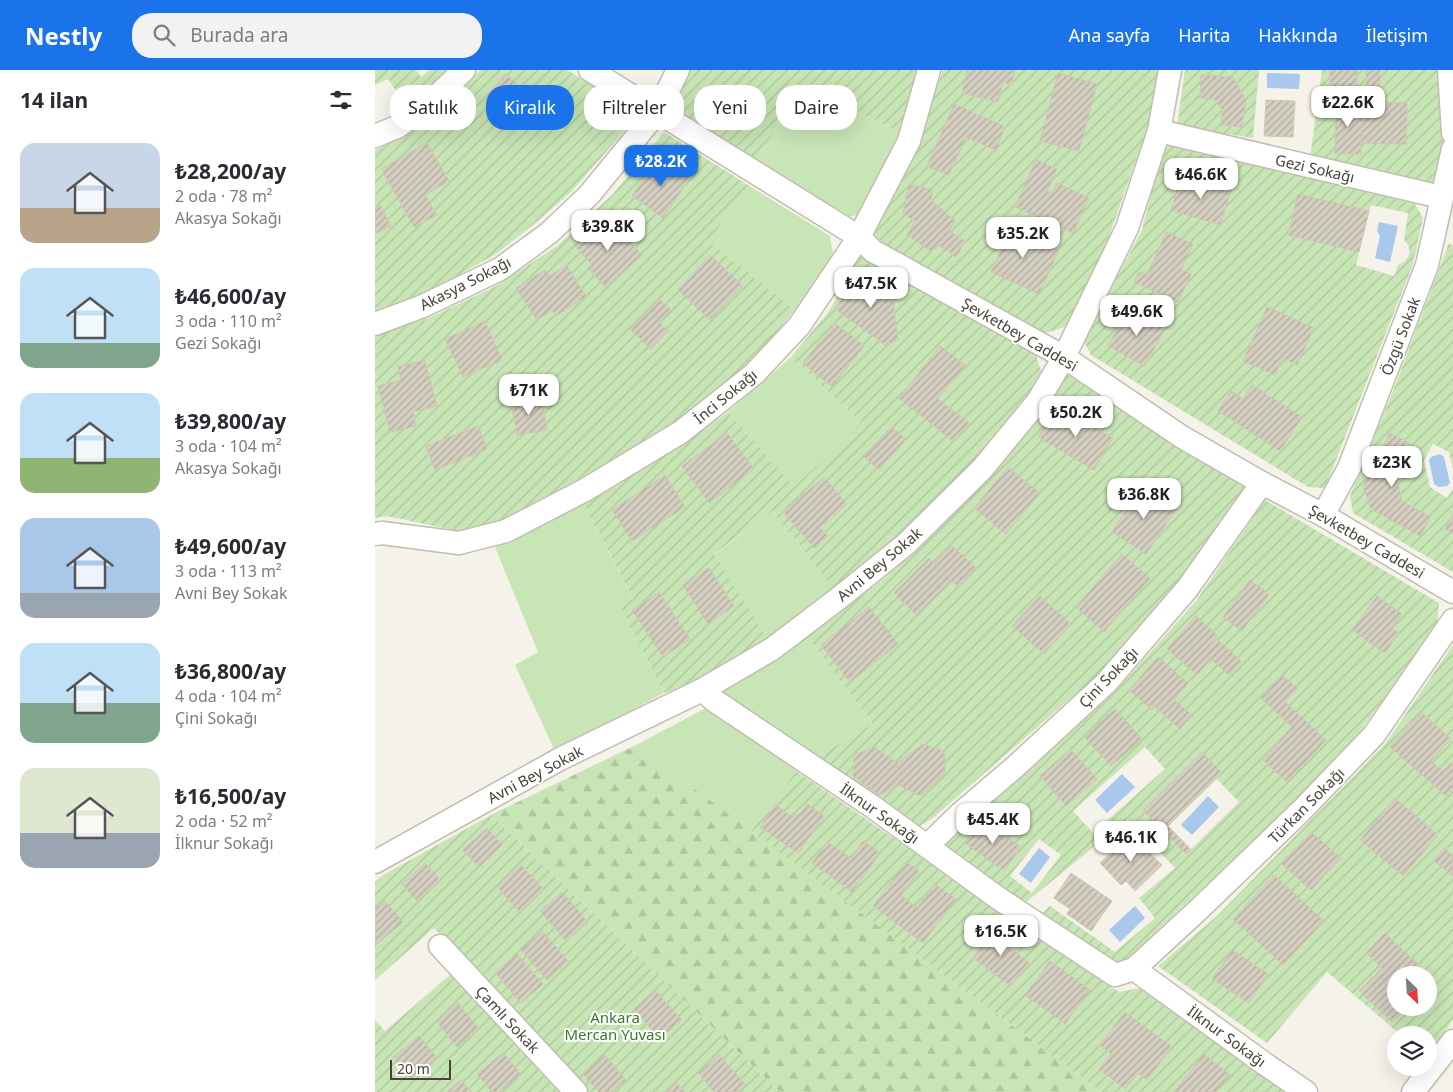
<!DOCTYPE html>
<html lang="tr">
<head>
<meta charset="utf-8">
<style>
	:root { --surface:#fff; --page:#f2f2f3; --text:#2b2b33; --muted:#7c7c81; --accent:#1a73e8 }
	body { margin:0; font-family:"Noto Sans",sans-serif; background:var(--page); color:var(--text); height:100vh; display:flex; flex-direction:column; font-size:19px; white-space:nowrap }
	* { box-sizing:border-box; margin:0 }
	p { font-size:16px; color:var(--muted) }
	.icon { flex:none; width:28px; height:28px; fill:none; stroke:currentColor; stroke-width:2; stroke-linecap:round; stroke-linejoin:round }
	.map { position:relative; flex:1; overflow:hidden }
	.panel { display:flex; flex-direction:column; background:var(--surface); width:375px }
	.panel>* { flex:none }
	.banner { position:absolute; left:15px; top:15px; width:475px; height:45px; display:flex; gap:10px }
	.needle { width:32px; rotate:155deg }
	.controls { position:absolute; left:1012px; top:896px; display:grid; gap:10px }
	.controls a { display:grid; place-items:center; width:50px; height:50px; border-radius:50%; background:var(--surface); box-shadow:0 5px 20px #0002; font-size:25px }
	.scale { position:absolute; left:15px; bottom:12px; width:61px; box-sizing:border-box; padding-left:5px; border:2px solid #474338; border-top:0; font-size:14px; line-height:18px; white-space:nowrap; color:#474338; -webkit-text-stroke:4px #fff; paint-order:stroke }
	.price { position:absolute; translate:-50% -42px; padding:0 11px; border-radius:10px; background:#fff; color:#222; font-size:16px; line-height:32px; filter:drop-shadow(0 1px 2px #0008) }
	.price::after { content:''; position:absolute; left:50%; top:30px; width:15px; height:11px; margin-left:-8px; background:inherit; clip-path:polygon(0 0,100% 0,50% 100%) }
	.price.active { background:var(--accent); color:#fff }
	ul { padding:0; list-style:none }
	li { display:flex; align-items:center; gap:15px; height:125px; padding:0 20px }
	li span { display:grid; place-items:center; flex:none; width:140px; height:100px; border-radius:15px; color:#555 }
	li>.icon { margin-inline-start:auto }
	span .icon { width:60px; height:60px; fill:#fffc; stroke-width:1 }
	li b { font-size:21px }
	h2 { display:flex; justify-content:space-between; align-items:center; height:60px; padding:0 20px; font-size:21px }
	.chip { padding:0 18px; border-radius:20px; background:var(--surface); box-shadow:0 5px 20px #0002; font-size:18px; line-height:45px }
	.chip.active { background:var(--accent); color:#fff }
	header { display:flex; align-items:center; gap:30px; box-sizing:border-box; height:70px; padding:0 25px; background:var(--accent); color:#fff }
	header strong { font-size:24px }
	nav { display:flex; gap:28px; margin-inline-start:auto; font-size:18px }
	.search { width:350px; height:45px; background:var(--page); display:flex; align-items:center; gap:12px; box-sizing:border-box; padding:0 18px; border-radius:20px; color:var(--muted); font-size:19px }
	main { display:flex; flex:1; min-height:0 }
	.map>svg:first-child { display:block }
	.grass { fill:#c8e5b5 }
	.forest { fill:url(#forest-firs) }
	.garden { fill:url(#garden-furrows); fill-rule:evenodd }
	.water { fill:#aac7ec }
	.building { fill:url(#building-hatch); stroke:#cfc8b3 }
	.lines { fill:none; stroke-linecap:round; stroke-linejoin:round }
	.minor-casing { stroke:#c1beaf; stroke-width:25 }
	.minor { stroke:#fff; stroke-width:22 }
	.labels { text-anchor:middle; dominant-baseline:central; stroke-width:4; stroke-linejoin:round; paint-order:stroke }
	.street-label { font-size:15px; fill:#474338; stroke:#fff }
	.park-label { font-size:15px; fill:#3f752f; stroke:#fff }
</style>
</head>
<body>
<header>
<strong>Nestly</strong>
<div class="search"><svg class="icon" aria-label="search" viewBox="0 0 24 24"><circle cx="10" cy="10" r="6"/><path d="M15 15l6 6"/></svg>Burada ara</div>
<nav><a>Ana sayfa</a><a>Harita</a><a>Hakkında</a><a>İletişim</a></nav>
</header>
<main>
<section class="panel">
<h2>14 ilan<svg class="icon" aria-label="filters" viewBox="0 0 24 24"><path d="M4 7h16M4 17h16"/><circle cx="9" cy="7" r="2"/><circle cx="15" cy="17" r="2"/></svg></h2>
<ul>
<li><span style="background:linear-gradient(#c9d6e8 65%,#b9a48a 0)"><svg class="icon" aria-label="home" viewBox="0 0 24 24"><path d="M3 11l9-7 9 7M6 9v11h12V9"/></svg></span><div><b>₺28,200/ay</b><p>2 oda · 78 m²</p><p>Akasya Sokağı</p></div></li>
<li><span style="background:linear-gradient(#bfe0f5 75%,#7fa58c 0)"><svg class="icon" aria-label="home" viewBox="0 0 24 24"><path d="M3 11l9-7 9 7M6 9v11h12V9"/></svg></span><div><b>₺46,600/ay</b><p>3 oda · 110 m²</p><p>Gezi Sokağı</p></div></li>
<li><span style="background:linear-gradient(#bfe0f5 65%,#8fb573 0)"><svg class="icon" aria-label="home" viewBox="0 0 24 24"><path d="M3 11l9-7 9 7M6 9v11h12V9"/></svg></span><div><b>₺39,800/ay</b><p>3 oda · 104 m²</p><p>Akasya Sokağı</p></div></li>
<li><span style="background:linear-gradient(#a9c7e8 75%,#9aa5b1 0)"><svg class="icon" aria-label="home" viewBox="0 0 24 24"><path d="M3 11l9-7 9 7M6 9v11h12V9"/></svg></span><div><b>₺49,600/ay</b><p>3 oda · 113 m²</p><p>Avni Bey Sokak</p></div></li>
<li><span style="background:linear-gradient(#bfe0f5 60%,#7fa58c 0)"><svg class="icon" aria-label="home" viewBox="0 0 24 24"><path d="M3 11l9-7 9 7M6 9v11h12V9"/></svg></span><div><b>₺36,800/ay</b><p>4 oda · 104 m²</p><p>Çini Sokağı</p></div></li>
<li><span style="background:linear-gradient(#dfe7d0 65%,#9aa5b1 0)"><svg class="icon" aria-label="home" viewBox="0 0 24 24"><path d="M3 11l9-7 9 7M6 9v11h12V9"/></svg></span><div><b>₺16,500/ay</b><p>2 oda · 52 m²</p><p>İlknur Sokağı</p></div></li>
</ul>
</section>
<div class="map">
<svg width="1078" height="1022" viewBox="0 0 1078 1022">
	<defs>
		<pattern id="forest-firs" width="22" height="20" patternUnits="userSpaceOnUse" patternTransform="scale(1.25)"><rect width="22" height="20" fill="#c8e5b5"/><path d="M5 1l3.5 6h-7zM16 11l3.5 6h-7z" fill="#adc69c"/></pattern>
		<pattern id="garden-furrows" width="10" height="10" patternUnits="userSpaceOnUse" patternTransform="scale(1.25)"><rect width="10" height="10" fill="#c8e5b5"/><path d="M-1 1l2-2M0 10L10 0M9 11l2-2" fill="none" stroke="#adc69c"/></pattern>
		<pattern id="building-hatch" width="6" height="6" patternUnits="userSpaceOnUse" patternTransform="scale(1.25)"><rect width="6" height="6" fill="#d4cfc0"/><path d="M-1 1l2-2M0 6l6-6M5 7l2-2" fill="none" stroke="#aeaa9d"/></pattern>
	</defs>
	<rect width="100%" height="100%" fill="#f4f2e9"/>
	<g class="grass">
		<polygon points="425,15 525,62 484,144 475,147 383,91"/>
		<polygon points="373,115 455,166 458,184 420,240 334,171"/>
		<polygon points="416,287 486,352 455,384 419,418 353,342"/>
		<polygon points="209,434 258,530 245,537 289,623 180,681 140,595 163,582 120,477"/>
		<polygon points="397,441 459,520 394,571 339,485"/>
		<polygon points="432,567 498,654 440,688 345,621 406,586"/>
		<polygon points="333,637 421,701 376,761 261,675"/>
	</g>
	<polygon class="forest" points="261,675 726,1022 405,1022 116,745"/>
	<g class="garden">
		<polygon points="0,0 41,0 46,7 54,0 75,0 47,26 31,35 13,9 0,15"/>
		<polygon points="105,0 192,0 256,39 257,52 197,121 163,151 121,184 50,224 0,242 0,80 35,63 68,36"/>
		<polygon points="313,0 542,0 525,62 425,15 383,91 293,38"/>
		<polygon points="568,0 785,0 773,56 726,189 690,257 670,263 501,171 498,157 544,68"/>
		<polygon points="810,0 884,0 878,68 802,56"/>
		<polygon points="947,0 1064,0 1071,71 1060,116 935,88"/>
		<polygon points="289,62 373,115 334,171 420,240 372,297 303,352 127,453 88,462 12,446 0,448 0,264 54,248 121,216 182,176 237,125"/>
		<path d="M801 75 1040 134 1048 148 1038 194 950 418 933 417 716 285 708 270 767 160 788 77ZM996 135 1033 143 1029 170C1038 178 1035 191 1023 195L1019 206 981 195Z"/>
		<polygon points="1074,173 1078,176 1078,399 1074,382 1058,374 1049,390 1055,417 1072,428 1078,419 1078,502 978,443 975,426 1018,321"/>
		<polygon points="485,186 661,285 667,305 599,392 524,470 459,520 397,441 339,484 394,571 318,615 289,623 245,537 258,529 209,434 291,385 353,342 419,417 455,384 486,352 416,287 454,241"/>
		<polygon points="690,303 871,418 805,511 720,607 558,748 542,758 440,688 498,654 432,567 506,511 541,481 619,402"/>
		<path d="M890 430 1064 533 1062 555 984 663 916 735 743 897 666 844 675 836 740 882 780 848 764 828 800 798 753 749 650 833 567 776 586 753 650 703 739 623 821 531ZM770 677 790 699 718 763 698 741ZM841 708 864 732 816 779 793 756ZM664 769 686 785 657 823 635 806Z"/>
		<path d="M1078 575V950L1054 983V965H1026L952 902 892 973 783 896 842 846 1010 674ZM1021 905H1054V938H1021Z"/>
		<polygon points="421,701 744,922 764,918 910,1022 726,1022 376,761"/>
		<polygon points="116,745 405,1022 212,1022 59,858 0,910 0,812 10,804"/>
		<polygon points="76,904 184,1022 0,1022 0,950 10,961"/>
	</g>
	<g class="water">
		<polygon points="892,3 925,4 924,19 892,18"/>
		<polygon points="1004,152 1023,156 1015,192 1000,188 1005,166 1002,161"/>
		<polygon points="1065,384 1069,387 1075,413 1072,416 1064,417 1059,414 1054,390 1056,387"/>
		<polygon points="747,704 760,717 732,743 720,730"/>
		<polygon points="833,726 844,737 817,765 806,755"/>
		<polygon points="664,778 675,787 656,813 644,804"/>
		<polygon points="760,836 770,848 745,872 734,860"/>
	</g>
	<g class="building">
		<polygon points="592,0 640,0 636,15 628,12 623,32 587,23"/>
		<rect x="955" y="0" width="27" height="17"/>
		<rect x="991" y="0" width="14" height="18"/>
		<polygon points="683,3 722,14 704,81 665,71"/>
		<polygon points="131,4 166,36 148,56 113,24"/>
		<polygon points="826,5 858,7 871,31 867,57 846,55 847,40 839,29 825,28"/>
		<polygon points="891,30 920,31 918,67 889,66"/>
		<polygon points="961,31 987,32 986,84 960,84"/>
		<polygon points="987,32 1032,33 1031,74 987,73"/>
		<polygon points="579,34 630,57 621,80 591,67 574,105 552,96"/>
		<polygon points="52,73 74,111 50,125 62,145 39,157 6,99"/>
		<polygon points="284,87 315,108 288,148 257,126"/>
		<polygon points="661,90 682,99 672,121 677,123 682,113 714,128 698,163 640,137"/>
		<polygon points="807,105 856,121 845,155 796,140"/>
		<polygon points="534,114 558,120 556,130 580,151 574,161 591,171 581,187 562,174 557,182 532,165 540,151 528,144"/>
		<polygon points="923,124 994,141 984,182 913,165"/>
		<polygon points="5,135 16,156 0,164 0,137"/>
		<polygon points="232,147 267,185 231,218 213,198 217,195 200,176"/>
		<polygon points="627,153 684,180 664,224 616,202 627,178 617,174"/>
		<polygon points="791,162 818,174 806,200 780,188"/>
		<polygon points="335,185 368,216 335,250 303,220"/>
		<polygon points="780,188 816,204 803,232 759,212 764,202 772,205"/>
		<polygon points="191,195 211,226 181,246 177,240 162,250 141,218 170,200 175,206"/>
		<polygon points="486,202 517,224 523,270 510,275 460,239"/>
		<polygon points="284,229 296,240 284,252 293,261 276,279 255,259"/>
		<polygon points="892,237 939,258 922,295 907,288 900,305 868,291"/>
		<polygon points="764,241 791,256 770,296 733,276 750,245 759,251"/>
		<polygon points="110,251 127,290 88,307 70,269"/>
		<polygon points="460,253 489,276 457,317 428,293"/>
		<polygon points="565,276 590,295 563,329 594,353 579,372 524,328"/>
		<polygon points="50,290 62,336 38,342 41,356 15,362 3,316 26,310 23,297"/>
		<polygon points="877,315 927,347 905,381 843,341 856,321 868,329"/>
		<polygon points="166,326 172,360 142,365 136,331"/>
		<polygon points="682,335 738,368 719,400 663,367"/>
		<polygon points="103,356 112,379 60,400 51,376"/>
		<polygon points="516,357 531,369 504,400 489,387"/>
		<polygon points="352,363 379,399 334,433 307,396"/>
		<polygon points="1015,363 1035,373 1020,403 1027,431 1056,447 1045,466 996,439 988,416"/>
		<polygon points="633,397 665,423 631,464 599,438"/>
		<polygon points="290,405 310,437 257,471 237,440"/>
		<polygon points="449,407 472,434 445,458 453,466 439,478 408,442"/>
		<polygon points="768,415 802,438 771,484 737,462"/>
		<polygon points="1078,445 1078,464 1070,459"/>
		<polygon points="576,475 601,498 583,517 559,493"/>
		<polygon points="747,484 775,508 729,562 701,537"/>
		<polygon points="554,488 577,511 542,546 519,523"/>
		<polygon points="334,498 359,536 333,554 308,515"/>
		<polygon points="875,510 894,524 867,561 848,547"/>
		<polygon points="284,522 315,569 288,587 257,540"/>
		<polygon points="665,526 696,554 669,584 637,556"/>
		<polygon points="1002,526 1027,544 1017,558 1024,563 1010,583 977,560"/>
		<polygon points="494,537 523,574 475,612 446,575"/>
		<polygon points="821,546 843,566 829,583 836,589 822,605 792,579"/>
		<polygon points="841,569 866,591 854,605 829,583"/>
		<polygon points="783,587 813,613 799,630 792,624 777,640 754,620"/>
		<polygon points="907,605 923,619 910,632 951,670 912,712 887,689 917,657 886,628"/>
		<polygon points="792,624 817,645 805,659 780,637"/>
		<polygon points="740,639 767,669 736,696 709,667"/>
		<polygon points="1046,642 1076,669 1056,691 1068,701 1076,693 1078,695 1078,718 1071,726 1015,677"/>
		<polygon points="548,674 569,681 570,704 545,726 524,715 522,693"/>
		<polygon points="499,677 522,693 524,715 504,725 478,706 479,685"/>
		<polygon points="695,679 722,709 691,736 665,706"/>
		<polygon points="827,682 847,703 793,756 816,780 811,784 768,740"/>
		<polygon points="1020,728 1063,765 1028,806 985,770"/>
		<polygon points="432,734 449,746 423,783 385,757 401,735 417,747 426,743"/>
		<polygon points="606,749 646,777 629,801 590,773"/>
		<polygon points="112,758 127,775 104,797 88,780"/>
		<polygon points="936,762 966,788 936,820 907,794"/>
		<polygon points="756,764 787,795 760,821 751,811 746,815 725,793"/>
		<polygon points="488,771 505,783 477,822 437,793 452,772 476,788"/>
		<polygon points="1069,778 1078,786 1078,806 1059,791"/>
		<polygon points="531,792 544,801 526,825 542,838 560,814 581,829 548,873 498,836"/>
		<polygon points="50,793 66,810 42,831 27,814"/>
		<polygon points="146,795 169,820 145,842 122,817"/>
		<polygon points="696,803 737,831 716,861 692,844 695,839 679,828"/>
		<polygon points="899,805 949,851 908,895 858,849"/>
		<polygon points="187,822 213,852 191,871 165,841"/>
		<polygon points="10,831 28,852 2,874 0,872 0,839"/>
		<polygon points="622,856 637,867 631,875 654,892 636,916 598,888"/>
		<polygon points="167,861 193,891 172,910 146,880"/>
		<polygon points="1010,863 1044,895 1035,905 1021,905 1021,938 1032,938 1017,952 984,921 1007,898 991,883"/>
		<polygon points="857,880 893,904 874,933 837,909"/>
		<polygon points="142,884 168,914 146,933 120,903"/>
		<polygon points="675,891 715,920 690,954 650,925"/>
		<polygon points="280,920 307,950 285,969 259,939"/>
		<polygon points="83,933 104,959 82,977 61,951"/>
		<polygon points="750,942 797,977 772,1010 763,1003 750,1019 724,999 736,984 724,975"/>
		<polygon points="44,966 62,988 36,1009 18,987"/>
		<polygon points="128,983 146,1004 125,1022 117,1022 102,1004"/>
		<polygon points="829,984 855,1005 841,1022 799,1022"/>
		<polygon points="230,985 251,1010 237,1022 224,1022 208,1004"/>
		<polygon points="344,985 371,1015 363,1022 339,1022 323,1003"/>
		<polygon points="86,1010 96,1022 72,1022"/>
		<polygon points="301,1012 310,1022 290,1022"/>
	</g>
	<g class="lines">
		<g class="minor-casing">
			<g id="minor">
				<polyline points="215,0 484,167 498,181 689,287 807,367 887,413 948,445 1078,522"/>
				<polyline points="1074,0 1078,63"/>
				<polyline points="784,61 1066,127"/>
				<polyline points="0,66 24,56 63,25 89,0"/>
				<polyline points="0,254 48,236 125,199 174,163 214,125 282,42 303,0"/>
				<polyline points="948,445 974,398 1052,195 1078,79"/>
				<polyline points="0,464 7,463 84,473 131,461 210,420 306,362 379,304 424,256 484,167 534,71 554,0"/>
				<polyline points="327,620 340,631 498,737 623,828 740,905 759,899 890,994 931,1022"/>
				<polyline points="552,776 586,743 641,696 731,613 812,519 887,413"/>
				<polyline points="0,792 185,689 327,620 397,579 464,528 531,474 607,399 663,331 689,287 752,158 784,61 795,0"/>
				<polyline points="65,876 201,1022"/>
				<polyline points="759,899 822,841 926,741 999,665 1078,550"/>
				<polyline points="1038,1022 1078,971"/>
			</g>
		</g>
		<use href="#minor" class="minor"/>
	</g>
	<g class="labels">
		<g class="street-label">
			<text transform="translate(940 98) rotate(13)">Gezi Sokağı</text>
			<text transform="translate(90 213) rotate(-27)">Akasya Sokağı</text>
			<text transform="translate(645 264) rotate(30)">Şevketbey Caddesi</text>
			<text transform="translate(1025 266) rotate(-69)">Özgü Sokak</text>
			<text transform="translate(350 326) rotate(-39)">İnci Sokağı</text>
			<text transform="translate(992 471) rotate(30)">Şevketbey Caddesi</text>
			<text transform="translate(504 494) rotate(-40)">Avni Bey Sokak</text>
			<text transform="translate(733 607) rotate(-46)">Çini Sokağı</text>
			<text transform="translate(160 704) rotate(-28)">Avni Bey Sokak</text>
			<text transform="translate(931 735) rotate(-45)">Türkan Sokağı</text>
			<text transform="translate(505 743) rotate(35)">İlknur Sokağı</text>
			<text transform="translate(133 949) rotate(47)">Çamlı Sokak</text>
			<text transform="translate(852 966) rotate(36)">İlknur Sokağı</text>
		</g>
		<g class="park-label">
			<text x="240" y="947">Ankara<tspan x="240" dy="17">Mercan Yuvası</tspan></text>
		</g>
	</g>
</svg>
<div class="controls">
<a><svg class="needle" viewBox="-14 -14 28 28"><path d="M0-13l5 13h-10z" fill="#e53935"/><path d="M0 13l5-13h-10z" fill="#7c7c81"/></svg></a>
<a><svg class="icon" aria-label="layers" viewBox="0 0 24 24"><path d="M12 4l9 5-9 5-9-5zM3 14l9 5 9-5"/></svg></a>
</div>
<div class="scale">20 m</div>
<b class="price" style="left:973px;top:58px">₺22.6K</b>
<b class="price active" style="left:286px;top:117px">₺28.2K</b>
<b class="price" style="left:826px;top:130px">₺46.6K</b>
<b class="price" style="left:233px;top:182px">₺39.8K</b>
<b class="price" style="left:648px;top:189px">₺35.2K</b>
<b class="price" style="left:496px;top:239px">₺47.5K</b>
<b class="price" style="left:762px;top:267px">₺49.6K</b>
<b class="price" style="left:154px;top:346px">₺71K</b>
<b class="price" style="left:701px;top:368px">₺50.2K</b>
<b class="price" style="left:1017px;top:418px">₺23K</b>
<b class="price" style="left:769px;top:450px">₺36.8K</b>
<b class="price" style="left:618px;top:775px">₺45.4K</b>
<b class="price" style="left:756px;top:793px">₺46.1K</b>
<b class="price" style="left:626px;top:887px">₺16.5K</b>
<div class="banner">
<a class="chip">Satılık</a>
<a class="chip active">Kiralık</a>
<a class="chip">Filtreler</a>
<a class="chip">Yeni</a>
<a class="chip">Daire</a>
</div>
</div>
</main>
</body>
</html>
